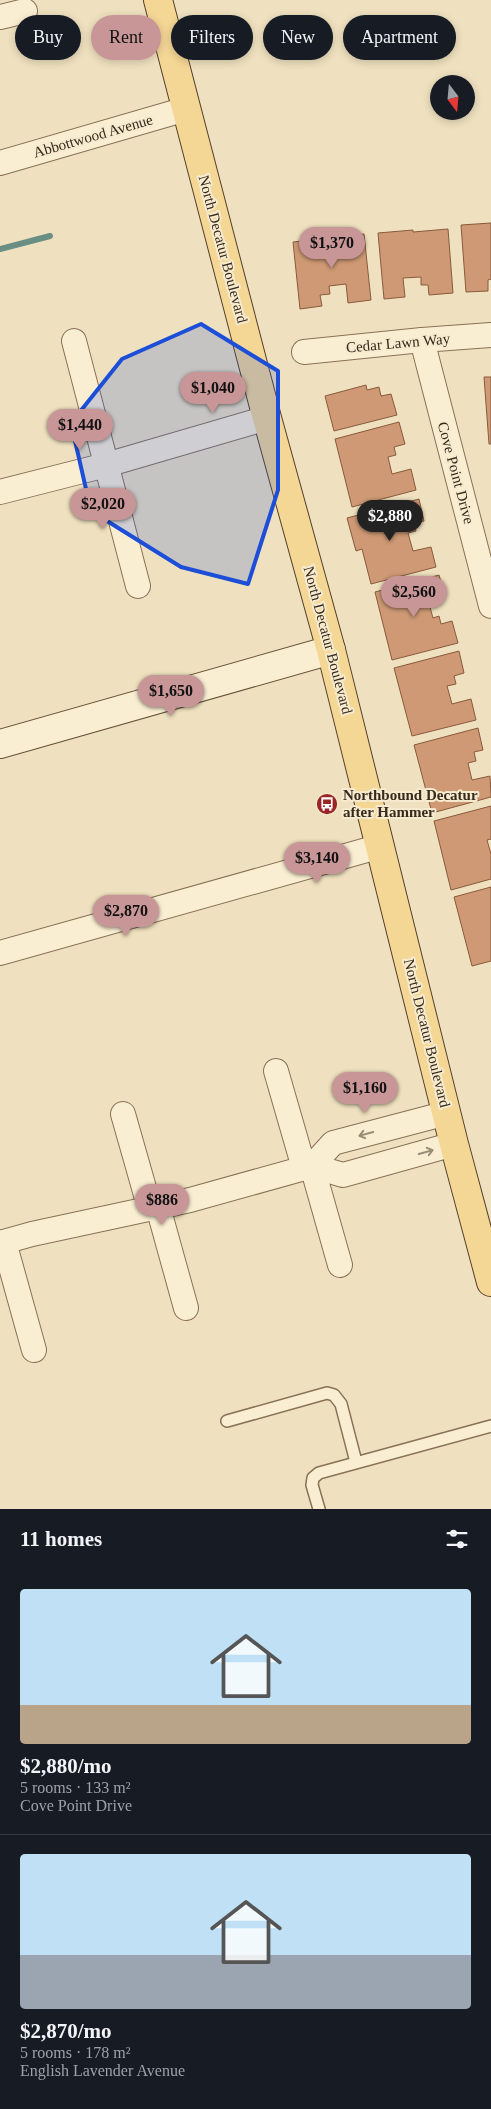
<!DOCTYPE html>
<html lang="en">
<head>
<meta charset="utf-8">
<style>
	:root { --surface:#171b24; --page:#20242c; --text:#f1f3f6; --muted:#9ea1a6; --line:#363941; --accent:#c99698 }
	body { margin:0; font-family:"Times New Roman",serif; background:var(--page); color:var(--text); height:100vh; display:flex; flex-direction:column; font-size:19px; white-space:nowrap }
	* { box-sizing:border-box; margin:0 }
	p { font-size:16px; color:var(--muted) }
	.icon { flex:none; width:28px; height:28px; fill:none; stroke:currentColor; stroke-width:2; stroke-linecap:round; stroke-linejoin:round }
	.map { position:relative; height:1509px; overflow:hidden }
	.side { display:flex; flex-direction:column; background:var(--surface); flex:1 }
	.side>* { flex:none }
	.banner { position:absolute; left:15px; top:15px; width:461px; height:45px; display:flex; gap:10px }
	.needle { width:32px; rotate:164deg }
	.controls { position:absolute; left:430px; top:75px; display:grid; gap:10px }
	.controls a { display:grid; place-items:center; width:45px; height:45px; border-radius:50%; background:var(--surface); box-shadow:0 2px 8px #0003; font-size:25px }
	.price { position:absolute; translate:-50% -42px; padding:0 11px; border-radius:18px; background:var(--accent); color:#111; font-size:16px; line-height:32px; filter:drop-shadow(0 1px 2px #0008) }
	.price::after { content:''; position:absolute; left:50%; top:30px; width:15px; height:11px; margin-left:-8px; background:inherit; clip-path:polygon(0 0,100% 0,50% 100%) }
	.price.active { background:#222; color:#fff }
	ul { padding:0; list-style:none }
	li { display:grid; align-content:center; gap:10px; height:265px; padding:0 20px }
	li+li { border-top:1px solid var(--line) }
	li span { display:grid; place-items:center; height:155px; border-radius:5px; color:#555 }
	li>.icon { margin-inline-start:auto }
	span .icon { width:90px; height:90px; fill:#fffc; stroke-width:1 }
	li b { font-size:21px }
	h2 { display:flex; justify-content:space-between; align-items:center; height:60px; padding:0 20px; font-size:21px }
	.chip { padding:0 18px; border-radius:22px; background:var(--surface); box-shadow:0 2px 8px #0003; font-size:18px; line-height:45px }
	.chip.active { background:var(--accent); color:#111 }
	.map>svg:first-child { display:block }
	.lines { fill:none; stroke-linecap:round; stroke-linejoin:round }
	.stream { stroke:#698f85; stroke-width:6 }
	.building { fill:#ce9974; stroke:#885a3c }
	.lane-casing { stroke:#887157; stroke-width:14 }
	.street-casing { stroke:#887157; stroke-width:26 }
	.secondary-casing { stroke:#6a523a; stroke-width:30 }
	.primary-casing { stroke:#553f2c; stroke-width:30 }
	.lane { stroke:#faeed2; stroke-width:11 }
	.street { stroke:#faeed2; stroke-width:24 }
	.secondary { stroke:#faeed2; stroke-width:28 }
	.primary { stroke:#f4d695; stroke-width:28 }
	.oneway { stroke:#988c77 }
	.marked { fill:#1d4ed8; fill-opacity:0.2; stroke:#1d4ed8; stroke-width:4; stroke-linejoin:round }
	.labels { text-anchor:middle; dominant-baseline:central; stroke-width:4; stroke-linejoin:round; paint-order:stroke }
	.street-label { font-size:15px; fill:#37291c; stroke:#f6ebcf }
	.poi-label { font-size:15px; font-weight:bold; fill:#37291c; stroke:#f6ebcf; text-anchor:start }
</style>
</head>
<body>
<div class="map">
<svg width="491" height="1509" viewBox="0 0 491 1509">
	<rect width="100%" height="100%" fill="#efe1bf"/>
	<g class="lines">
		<polyline class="stream" points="0,249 50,236"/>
	</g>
	<g class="building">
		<polygon points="491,223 491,279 488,280 488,291 466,292 461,225"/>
		<polygon points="448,229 453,293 429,295 428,285 421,285 421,277 403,278 405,297 384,299 378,233 413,230 413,232"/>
		<polygon points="364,234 371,300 348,303 346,284 329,286 330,294 320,295 322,306 300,309 293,242"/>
		<polygon points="484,377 491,377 491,444 489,444"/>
		<polygon points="366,385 367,390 379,387 381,396 391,394 397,415 334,431 325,396"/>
		<polygon points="399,422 405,444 394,447 396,455 388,457 392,474 411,469 416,490 352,507 335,439"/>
		<polygon points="419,499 424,521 414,523 416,531 408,533 413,551 431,547 436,567 371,584 362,549 356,551 347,518"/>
		<polygon points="439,575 445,596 428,600 433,618 439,616 441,624 452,621 458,643 392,660 375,592"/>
		<polygon points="459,651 464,673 454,676 456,684 447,686 452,704 471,699 476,720 412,736 394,668"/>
		<polygon points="478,728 483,750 474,752 476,761 468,763 472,780 490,776 491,797 432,813 414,745"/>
		<polygon points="491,806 491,839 487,840 491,854 491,879 451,890 434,821"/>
		<polygon points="491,887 491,961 472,966 454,897"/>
	</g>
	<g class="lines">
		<g class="lane-casing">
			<g id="lane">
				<polyline points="227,1421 327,1393 334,1395 341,1404 356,1462"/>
				<polyline points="319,1509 312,1485 313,1478 319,1473 491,1426"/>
			</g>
		</g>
		<g class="street-casing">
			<g id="street">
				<polyline points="0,17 25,11"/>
				<polyline points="0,163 186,109"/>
				<polyline points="422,340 491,606"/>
				<polyline points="74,341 138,586"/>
				<polyline points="304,352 422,340 491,335"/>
				<polyline points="0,492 106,465 267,418"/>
				<polyline points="0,953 381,846"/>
				<polyline points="276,1071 304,1168"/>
				<polyline points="123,1114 150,1209"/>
				<polyline points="312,1166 333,1143 447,1113"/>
				<polyline points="312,1166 340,1265"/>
				<polyline points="158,1207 186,1308"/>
				<polyline points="4,1242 34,1350"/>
				<polyline points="0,1243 32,1234 190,1200 312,1166 343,1175 454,1144"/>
			</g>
		</g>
		<g class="secondary-casing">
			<polyline id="secondary" points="0,744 331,650"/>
		</g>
		<g class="primary-casing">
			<polyline id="primary" points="158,0 267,418 331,650 454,1144 491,1282"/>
		</g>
		<use href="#lane" class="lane"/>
		<use href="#street" class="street"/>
		<use href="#secondary" class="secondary"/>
		<use href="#primary" class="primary"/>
	</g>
	<defs><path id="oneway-shaft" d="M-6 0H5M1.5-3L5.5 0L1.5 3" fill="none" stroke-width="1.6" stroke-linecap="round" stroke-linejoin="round" transform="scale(1.25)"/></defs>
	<g class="oneway">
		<use href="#oneway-shaft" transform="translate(366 1134) rotate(165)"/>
		<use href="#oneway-shaft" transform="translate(426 1152) rotate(-15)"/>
	</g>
	<path class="marked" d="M201 324 278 371V490L248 584 181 567 91 511 71 423 122 359Z"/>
	<defs>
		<g id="bus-disc" transform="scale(1.125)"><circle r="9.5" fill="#992526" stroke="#f6ebcf"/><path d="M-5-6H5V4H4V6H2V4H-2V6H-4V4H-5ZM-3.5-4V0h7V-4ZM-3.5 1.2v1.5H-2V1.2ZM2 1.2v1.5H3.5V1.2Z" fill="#fff"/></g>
	</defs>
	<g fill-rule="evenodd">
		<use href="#bus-disc" x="327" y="804"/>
	</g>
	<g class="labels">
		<g class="street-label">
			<text transform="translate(93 136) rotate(-16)">Abbottwood Avenue</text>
			<text transform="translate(223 249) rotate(75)">North Decatur Boulevard</text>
			<text transform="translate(398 343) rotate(-5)">Cedar Lawn Way</text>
			<text transform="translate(456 473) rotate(75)">Cove Point Drive</text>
			<text transform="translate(328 640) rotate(75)">North Decatur Boulevard</text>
			<text transform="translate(427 1033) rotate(76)">North Decatur Boulevard</text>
		</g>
		<g class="poi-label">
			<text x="343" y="795">Northbound Decatur<tspan x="343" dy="17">after Hammer</tspan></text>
		</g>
	</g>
</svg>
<div class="controls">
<a><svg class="needle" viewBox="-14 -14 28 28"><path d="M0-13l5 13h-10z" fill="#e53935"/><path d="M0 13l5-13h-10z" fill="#9ea1a6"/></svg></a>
</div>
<b class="price" style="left:332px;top:269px">$1,370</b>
<b class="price" style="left:213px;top:414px">$1,040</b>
<b class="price" style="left:80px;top:451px">$1,440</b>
<b class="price" style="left:103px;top:530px">$2,020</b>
<b class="price active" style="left:390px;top:542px">$2,880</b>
<b class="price" style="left:414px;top:618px">$2,560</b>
<b class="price" style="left:171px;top:717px">$1,650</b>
<b class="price" style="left:317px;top:884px">$3,140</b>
<b class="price" style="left:126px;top:937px">$2,870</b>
<b class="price" style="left:365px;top:1114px">$1,160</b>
<b class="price" style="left:162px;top:1226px">$886</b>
<div class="banner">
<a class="chip">Buy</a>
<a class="chip active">Rent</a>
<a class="chip">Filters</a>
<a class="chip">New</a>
<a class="chip">Apartment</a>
</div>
</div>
<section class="side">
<h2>11 homes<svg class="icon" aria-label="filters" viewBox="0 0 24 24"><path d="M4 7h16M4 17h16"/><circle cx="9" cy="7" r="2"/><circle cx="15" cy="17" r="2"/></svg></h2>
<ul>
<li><span style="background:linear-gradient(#bfe0f5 75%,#b9a48a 0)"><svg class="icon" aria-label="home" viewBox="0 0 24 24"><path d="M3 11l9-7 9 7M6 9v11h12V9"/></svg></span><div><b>$2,880/mo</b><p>5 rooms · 133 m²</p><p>Cove Point Drive</p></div></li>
<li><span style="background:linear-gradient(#bfe0f5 65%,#9aa5b1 0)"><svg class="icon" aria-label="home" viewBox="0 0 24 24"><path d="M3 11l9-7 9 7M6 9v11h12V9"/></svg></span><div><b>$2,870/mo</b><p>5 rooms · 178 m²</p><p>English Lavender Avenue</p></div></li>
</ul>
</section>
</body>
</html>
